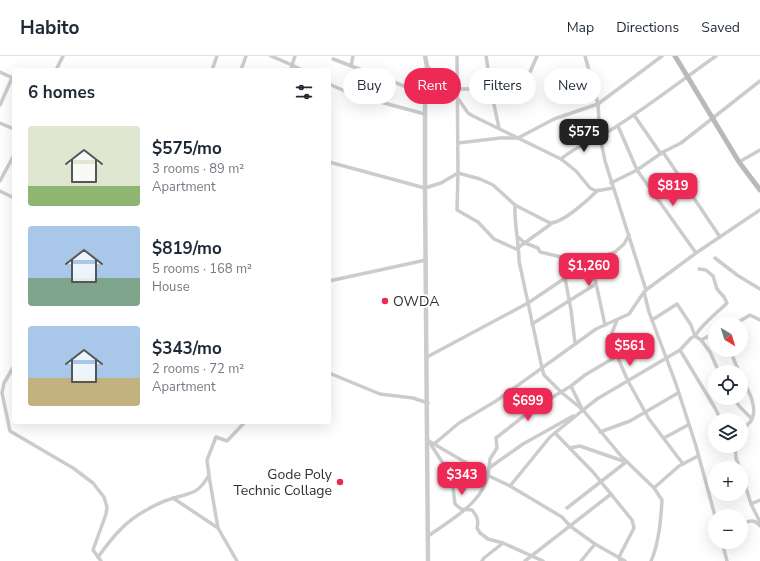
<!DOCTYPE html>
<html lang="en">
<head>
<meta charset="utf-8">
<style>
	:root { --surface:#fff; --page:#f2f2f3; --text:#1f2937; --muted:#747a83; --line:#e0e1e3; --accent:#ec2a55 }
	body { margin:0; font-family:"Nunito Sans",sans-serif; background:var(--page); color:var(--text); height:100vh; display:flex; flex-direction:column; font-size:15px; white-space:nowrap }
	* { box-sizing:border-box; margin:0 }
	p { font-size:13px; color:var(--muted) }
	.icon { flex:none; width:22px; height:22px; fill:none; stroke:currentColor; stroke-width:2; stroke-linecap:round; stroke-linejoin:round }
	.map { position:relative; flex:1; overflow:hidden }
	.panel { position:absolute; left:12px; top:12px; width:319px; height:356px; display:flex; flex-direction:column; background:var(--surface); border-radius:4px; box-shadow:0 4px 16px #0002 }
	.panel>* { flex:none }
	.guide { position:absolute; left:343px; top:12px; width:357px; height:36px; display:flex; gap:8px }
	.needle { width:26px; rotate:142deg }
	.tools { position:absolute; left:708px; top:261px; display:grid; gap:8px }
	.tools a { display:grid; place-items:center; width:40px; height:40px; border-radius:50%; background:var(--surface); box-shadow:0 4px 16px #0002; font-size:20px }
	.price { position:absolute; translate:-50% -34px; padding:0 9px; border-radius:8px; background:var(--accent); color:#fff; font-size:13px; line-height:26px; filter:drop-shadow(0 1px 2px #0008) }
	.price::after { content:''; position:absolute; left:50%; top:24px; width:12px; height:9px; margin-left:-6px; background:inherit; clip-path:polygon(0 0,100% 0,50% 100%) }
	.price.active { background:#222; color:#fff }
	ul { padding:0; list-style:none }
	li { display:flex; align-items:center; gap:12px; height:100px; padding:0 16px }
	li span { display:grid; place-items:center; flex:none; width:112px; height:80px; border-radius:4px; color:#555 }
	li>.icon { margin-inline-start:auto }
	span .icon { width:48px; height:48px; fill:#fffc; stroke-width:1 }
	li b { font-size:17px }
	h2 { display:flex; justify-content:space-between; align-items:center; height:48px; padding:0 16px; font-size:17px }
	.pill { padding:0 14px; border-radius:18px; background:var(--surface); box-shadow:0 4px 16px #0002; font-size:14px; line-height:36px }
	.pill.active { background:var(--accent); color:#fff }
	header { display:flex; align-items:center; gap:24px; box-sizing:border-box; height:56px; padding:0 20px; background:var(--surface); border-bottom:1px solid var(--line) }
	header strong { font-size:19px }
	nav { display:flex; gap:22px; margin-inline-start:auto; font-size:14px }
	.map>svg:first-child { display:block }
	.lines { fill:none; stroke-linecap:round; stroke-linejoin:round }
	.minor { stroke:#ccc; stroke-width:3.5 }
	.tertiary { stroke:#ccc; stroke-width:4.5 }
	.secondary { stroke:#b9b9b9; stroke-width:5 }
	.poi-dot { fill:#ec2a55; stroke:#fff; stroke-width:1.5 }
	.labels { text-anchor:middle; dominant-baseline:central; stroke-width:4; stroke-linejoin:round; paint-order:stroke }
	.poi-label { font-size:14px; fill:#2f2f2f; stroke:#fff; text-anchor:start }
</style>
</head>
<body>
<header>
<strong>Habito</strong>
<nav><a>Map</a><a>Directions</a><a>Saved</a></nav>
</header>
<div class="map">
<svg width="760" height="505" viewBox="0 0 760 505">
	<rect width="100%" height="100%" fill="#fff"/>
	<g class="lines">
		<g class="minor">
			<polyline points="271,0 292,9 295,0"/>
			<polyline points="457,0 458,117 457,154 478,166 494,183 516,193 551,168"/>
			<polyline points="486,0 493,44 499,72"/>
			<polyline points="585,0 598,48 600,81 605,105 646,234 644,236 649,256 676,328 696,390 715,460"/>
			<polyline points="333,3 425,38"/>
			<polyline points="351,10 353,0"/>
			<polyline points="427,10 450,31 468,57 473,60 561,103 576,115 590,132 596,135 613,132"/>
			<polyline points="56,14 63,0"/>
			<polyline points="82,14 101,14"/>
			<polyline points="212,14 217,0"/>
			<polyline points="241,14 246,0"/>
			<polyline points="291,14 292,9 302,14"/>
			<polyline points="0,16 13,22"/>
			<polyline points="329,28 354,39 425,58"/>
			<polyline points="457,33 503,33 527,23 537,0"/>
			<polyline points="0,49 12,22"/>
			<polyline points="634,59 661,98"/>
			<polyline points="0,67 14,73"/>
			<polyline points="618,70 637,114 696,197"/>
			<polyline points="458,87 500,82 518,82 554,63 598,48 662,0"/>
			<polyline points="663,96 720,181"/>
			<path d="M561 103C577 89 597 83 614 72 649 50 682 24 716 0"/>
			<path d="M329 106 425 132 441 127 458 117 480 123 493 129 515 149 550 167C563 167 588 144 598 134"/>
			<polyline points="739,106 760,94"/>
			<polyline points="0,125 14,99"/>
			<polyline points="611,127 637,114 663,96 681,87 760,25"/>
			<polyline points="0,135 14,142"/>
			<path d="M515 149C514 168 519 186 519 205L542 312 544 319 561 336 571 330"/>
			<polyline points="518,181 525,187 538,192 540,196 561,201 571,254 575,287"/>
			<polyline points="561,201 594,218 605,269"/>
			<polyline points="715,202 737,219 760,233"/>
			<polyline points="329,225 426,204"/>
			<polyline points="646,234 696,197 760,154"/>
			<polyline points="617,264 612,277 614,293 628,325 649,363 683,408"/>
			<path d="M652 264 663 257 677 248 691 269 695 280C703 267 716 258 727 247L724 241 717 233 713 220 706 214 699 213"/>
			<polyline points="532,268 596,228"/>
			<polyline points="735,268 750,259 760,264"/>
			<polyline points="701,284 710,296 719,316"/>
			<polyline points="680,294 715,352 721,364"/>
			<polyline points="730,294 739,316"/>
			<polyline points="427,301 528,247 574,216 601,201 615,196 624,188 629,179"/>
			<polyline points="14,310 4,327 2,337 10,375 73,412 93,427 104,441 107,451 106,458 93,494 101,505"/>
			<polyline points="329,317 380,338 413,342 428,347"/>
			<path d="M741 320C747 332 758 350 752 363 750 368 744 371 741 375"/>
			<polyline points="734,342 739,350 752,363"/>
			<polyline points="582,353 571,330 585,319 617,300"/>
			<polyline points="600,376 630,365 678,337"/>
			<polyline points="555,377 593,416 632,464 634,472 619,501 620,505"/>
			<polyline points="664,382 688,369"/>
			<polyline points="427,384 489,420 510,430 562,461 570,470 595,488 625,505"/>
			<path d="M428 384 451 420 453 431 455 448 461 453 472 454C477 460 479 464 477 472L480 477 488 483 503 487 543 505"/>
			<polyline points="434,388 459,367 496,345 596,273 629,258 644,236"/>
			<polyline points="735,390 736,402 740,412"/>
			<path d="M489 412 490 403 497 392 496 382 533 353 561 336 583 354 621 400 654 432 662 444C661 463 659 488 651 505"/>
			<polyline points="741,416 751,448 760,466"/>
			<polyline points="209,420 218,472 237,505"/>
			<polyline points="510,430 550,381 583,354 597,343 680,294 691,282 695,280 701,284 715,277"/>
			<polyline points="654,432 679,410 698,400"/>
			<polyline points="173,442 218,472"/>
			<polyline points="751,448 760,444"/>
			<polyline points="567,452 626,406 580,390 570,392"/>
			<path d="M741 469C748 465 754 462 760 470"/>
			<path d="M428 480C452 463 487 445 489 412L523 388 573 360"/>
			<polyline points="722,486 727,505"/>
			<path d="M98 501C110 485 121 470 138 459 149 452 163 445 174 442 192 437 199 437 209 419L207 404 216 381 227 385 245 366"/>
			<polyline points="482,505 484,502 503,487"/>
			<polyline points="525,505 611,438"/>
			<polyline points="581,505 595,488"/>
		</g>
		<polyline class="tertiary" points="425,0 427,10 425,38 425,132 428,505"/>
		<polyline class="secondary" points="675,0 739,106 760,134"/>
	</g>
	<g class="poi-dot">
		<circle cx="385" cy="245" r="4"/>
		<circle cx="340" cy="426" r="4"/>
	</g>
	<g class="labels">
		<g class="poi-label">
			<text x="393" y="245">OWDA</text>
			<text x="332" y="418" text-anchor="end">Gode Poly<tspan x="332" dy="16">Technic Collage</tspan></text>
		</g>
	</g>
</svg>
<div class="tools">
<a><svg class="needle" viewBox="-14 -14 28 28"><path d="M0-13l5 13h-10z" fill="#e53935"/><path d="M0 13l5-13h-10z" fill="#747a83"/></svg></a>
<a><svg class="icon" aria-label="locate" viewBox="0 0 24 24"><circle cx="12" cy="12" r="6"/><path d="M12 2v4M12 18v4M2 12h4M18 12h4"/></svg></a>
<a><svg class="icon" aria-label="layers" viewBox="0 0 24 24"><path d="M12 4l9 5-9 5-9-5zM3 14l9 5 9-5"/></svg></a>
<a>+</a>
<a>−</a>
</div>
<b class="price active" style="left:584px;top:97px">$575</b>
<b class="price" style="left:673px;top:151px">$819</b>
<b class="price" style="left:589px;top:231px">$1,260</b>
<b class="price" style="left:630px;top:311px">$561</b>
<b class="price" style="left:528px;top:366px">$699</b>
<b class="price" style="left:462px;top:440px">$343</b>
<div class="guide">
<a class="pill">Buy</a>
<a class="pill active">Rent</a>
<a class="pill">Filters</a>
<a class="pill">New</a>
</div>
<section class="panel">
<h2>6 homes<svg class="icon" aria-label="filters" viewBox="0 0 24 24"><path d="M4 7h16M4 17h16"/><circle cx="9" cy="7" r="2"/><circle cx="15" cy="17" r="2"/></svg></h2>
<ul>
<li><span style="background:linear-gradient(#dfe7d0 75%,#8fb573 0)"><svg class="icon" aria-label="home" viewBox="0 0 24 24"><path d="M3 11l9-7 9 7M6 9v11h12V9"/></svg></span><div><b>$575/mo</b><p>3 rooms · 89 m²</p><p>Apartment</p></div></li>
<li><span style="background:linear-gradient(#a9c7e8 65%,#7fa58c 0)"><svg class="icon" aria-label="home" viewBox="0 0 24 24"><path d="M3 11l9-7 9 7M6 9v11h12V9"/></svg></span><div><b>$819/mo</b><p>5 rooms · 168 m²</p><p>House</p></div></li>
<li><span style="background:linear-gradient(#a9c7e8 65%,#c2b280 0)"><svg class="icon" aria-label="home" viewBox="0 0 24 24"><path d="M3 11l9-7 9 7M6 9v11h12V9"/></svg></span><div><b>$343/mo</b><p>2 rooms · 72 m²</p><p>Apartment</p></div></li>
</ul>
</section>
</div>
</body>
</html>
